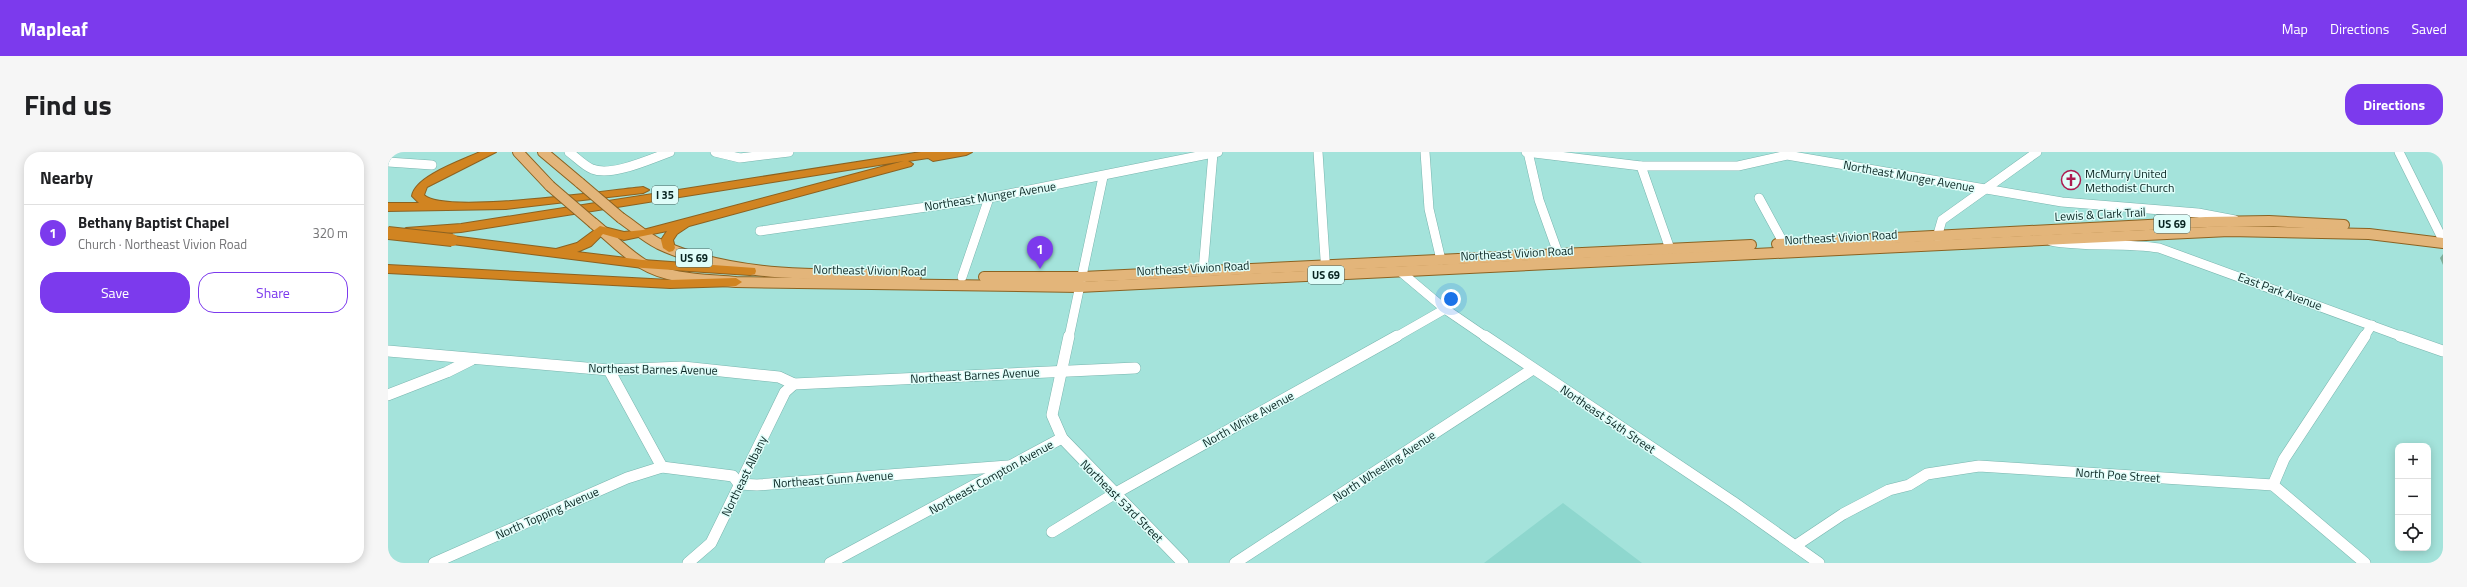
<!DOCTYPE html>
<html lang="en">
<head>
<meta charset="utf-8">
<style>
  :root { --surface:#fff; --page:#f6f6f6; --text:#202124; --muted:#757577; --line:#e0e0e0; --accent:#7c3aed }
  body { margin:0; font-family:"Titillium Web",sans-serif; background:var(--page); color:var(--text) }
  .controls { position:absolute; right:12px; bottom:12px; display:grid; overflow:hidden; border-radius:8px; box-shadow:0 2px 10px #0003 }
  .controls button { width:36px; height:36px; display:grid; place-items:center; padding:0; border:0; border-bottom:1px solid var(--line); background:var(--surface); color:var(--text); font:20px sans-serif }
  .you { position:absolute; left:1063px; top:147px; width:14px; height:14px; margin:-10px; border:3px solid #fff; border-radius:50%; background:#1a73e8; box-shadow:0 0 0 6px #1a73e833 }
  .badge { display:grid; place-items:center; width:26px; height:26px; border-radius:50%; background:var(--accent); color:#fff; font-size:13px; font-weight:700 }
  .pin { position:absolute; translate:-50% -33px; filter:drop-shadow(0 1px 2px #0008) }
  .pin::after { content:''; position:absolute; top:21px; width:14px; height:12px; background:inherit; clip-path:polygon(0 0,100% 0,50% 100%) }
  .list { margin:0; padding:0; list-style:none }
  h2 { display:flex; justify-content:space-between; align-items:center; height:52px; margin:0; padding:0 16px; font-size:17px }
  h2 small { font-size:13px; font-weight:400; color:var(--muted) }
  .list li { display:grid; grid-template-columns:26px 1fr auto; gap:12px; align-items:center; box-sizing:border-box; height:56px; padding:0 16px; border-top:1px solid var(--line) }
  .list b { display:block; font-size:15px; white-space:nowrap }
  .list p { margin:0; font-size:13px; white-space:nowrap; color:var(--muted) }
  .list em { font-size:13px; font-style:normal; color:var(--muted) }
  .actions { display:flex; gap:8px; padding:12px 16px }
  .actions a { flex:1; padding:9px 0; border:1px solid var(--accent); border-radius:16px; text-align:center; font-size:14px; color:var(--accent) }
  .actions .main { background:var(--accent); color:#fff }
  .icon { flex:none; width:22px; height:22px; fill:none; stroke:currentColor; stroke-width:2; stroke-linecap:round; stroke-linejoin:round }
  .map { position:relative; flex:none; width:2055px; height:411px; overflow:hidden; border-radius:16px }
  header { display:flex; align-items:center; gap:24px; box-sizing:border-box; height:56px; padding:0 20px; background:var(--accent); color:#fff }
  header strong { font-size:19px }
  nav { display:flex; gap:22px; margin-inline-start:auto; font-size:14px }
  .intro { display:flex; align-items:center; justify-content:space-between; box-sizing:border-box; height:96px; padding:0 24px }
  h1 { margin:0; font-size:28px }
  .button { padding:10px 18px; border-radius:16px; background:var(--accent); color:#fff; font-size:14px; font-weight:700 }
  main { display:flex; gap:24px; padding:0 24px }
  aside { flex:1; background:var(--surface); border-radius:16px; box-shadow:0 2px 10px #0003 }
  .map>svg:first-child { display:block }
  .built { fill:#8ed7ce }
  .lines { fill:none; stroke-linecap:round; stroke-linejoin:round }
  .minor-far1-casing { stroke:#78b5ae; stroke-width:10 }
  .minor-casing { stroke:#78b5ae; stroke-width:12 }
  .major-casing { stroke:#8b6221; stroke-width:12 }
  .highway-casing { stroke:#8b6221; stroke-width:2 }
  .minor-far1 { stroke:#fff; stroke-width:9 }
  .minor { stroke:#fff; stroke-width:11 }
  .major { stroke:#e3b57a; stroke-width:10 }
  .highway { fill:#d18421; fill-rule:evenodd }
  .major-bridge-casing { stroke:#8b6221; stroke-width:12; stroke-linecap:butt }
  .highway-bridge-casing { stroke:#8b6221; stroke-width:14; stroke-linecap:butt }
  .major-bridge { stroke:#e3b57a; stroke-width:10 }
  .highway-bridge { stroke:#d18421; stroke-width:12 }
  .wall { fill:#7dab97 }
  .labels { text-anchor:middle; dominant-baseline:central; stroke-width:3; stroke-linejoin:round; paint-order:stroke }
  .shield { fill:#dffdf9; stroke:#496562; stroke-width:1 }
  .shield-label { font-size:11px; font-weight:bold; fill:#092421 }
  .poi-label { font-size:12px; fill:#092421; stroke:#dffdf9; text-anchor:start }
  .street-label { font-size:12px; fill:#092421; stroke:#dffdf9 }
</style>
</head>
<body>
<header>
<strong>Mapleaf</strong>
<nav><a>Map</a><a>Directions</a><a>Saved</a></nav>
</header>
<div class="intro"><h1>Find us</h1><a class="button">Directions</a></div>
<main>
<aside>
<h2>Nearby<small></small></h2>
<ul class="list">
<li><span class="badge">1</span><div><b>Bethany Baptist Chapel</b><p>Church · Northeast Vivion Road</p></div><em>320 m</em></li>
</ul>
<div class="actions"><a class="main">Save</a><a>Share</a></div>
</aside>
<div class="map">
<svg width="2055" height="411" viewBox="0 0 2055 411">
  <rect width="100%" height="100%" fill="#a4e3db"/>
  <path class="built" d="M1175,351L1254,411H1096Z"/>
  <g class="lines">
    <defs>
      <g id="minor-far1">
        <path d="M181,0C188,5 195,13 204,17C224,25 262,7 282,0"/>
        <path d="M327,0L352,6L401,0"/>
        <path d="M930,0L938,122"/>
        <path d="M1037,0L1041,57L1053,108"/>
        <path d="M1138,0L1253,14H1350L1399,3L1674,50L1810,61L1847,68"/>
        <path d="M1140,0L1151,48L1170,101"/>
        <path d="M2011,0L2055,88"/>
        <path d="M0,10L44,13"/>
        <path d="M1253,14L1282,97"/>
        <path d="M1371,46L1396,92"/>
        <path d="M372,79L601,46L830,0"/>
        <path d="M1663,89C1699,96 1735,90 1771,96L2015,185"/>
        <path d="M1552,91L1550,82L1554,68L1649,0"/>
        <path d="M815,119L825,1"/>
        <path d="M1013,120L1057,157L1098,185"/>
        <path d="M574,125L601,46"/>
        <path d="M681,185L715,25"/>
        <path d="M1008,185L1057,157"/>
        <path d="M1976,185L1984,173"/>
      </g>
      <g id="minor">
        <path d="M681,184L664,263L674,286L795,411"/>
        <path d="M1097,184L1345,350L1431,411"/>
        <path d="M2012,184L2055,199"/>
        <path d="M0,199L221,218L295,215L391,225L406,232L747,216"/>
        <path d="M221,218L274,315"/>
        <path d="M0,243L59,220L83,208"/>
        <path d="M1885,333L1896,307L1977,184"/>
        <path d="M1885,333L1977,411"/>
        <path d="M664,380L726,342L1009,184"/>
        <path d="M1407,394L1455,362L1501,338L1521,333L1539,322L1591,314L1885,333"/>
        <path d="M46,411L239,326L274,315L345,324L351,332L369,333L620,314"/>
        <path d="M300,411L323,391L397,240L406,232"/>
        <path d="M442,411L674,286"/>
        <path d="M847,411L1145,217"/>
      </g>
      <g id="major">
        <path d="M130,0L162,34"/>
        <path d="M155,0L192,31"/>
        <path d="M233,66C245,74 257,85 271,92C350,129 443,121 528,124"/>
        <path d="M205,71C221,84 237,101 255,112C281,128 319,127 348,130L691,135L1841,79L1981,82L2055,91"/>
        <path d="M1389,92L1818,70L1881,69L1956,73"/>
        <path d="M596,125H694L1363,93"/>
      </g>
      <g id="highway">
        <path d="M92,0H108L39,35L36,43C56,63 221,38 255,35L261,38L255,41L118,57L0,59V51H31L24,44C27,24 75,8 92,0Z"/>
        <path d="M533,0H584L578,3L545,9L540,6L520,9L525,12L523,14L301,74L289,82L285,88L287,96L285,99L281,100L275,96L273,88L279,79L236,88L215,82L203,94L189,100L255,108L367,116L368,119L367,122L362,123L255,116L64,92L58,88L64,84L168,97L189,91L212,74L236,80L255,78L516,9L73,80L18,84L12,80L18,76L73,72Z"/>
        <path d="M0,113L282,128L348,126L354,130L348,134L282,136L0,121Z"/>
      </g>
    </defs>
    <use href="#minor-far1" class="minor-far1-casing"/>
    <use href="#minor" class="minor-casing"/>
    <use href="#major" class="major-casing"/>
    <use href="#highway" class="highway-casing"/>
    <use href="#minor-far1" class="minor-far1"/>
    <use href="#minor" class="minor"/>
    <use href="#major" class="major"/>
    <use href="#highway" class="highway"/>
    <defs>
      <g id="major-bridge">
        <path d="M192,31L233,66"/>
        <path d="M162,34L205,71"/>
      </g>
      <path id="highway-bridge" d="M0,81L64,88"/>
    </defs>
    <use href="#major-bridge" class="major-bridge-casing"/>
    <use href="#highway-bridge" class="highway-bridge-casing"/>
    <use href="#major-bridge" class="major-bridge"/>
    <use href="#highway-bridge" class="highway-bridge"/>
  </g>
  <path class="wall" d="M2055,102V113L2052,106Z"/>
  <defs>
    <symbol id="church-ring" viewBox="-11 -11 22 22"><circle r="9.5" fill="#dffdf9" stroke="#ad1b50" stroke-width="1.5"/><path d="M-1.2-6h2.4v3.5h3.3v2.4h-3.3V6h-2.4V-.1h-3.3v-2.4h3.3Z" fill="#ad1b50"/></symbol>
  </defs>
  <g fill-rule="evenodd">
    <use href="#church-ring" x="1672" y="17" width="22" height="22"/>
  </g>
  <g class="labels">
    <g class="shield">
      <rect x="264" y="34" width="26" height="18" rx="3"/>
      <rect x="1766" y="63" width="36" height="18" rx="3"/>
      <rect x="288" y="97" width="36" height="18" rx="3"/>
      <rect x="920" y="114" width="36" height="18" rx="3"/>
    </g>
    <g class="shield-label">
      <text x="277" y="43">I 35</text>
      <text x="1784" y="72">US 69</text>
      <text x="306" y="106">US 69</text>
      <text x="938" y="123">US 69</text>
    </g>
    <g class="poi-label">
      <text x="1697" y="21">McMurry United<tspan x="1697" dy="14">Methodist Church</tspan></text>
    </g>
    <g class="street-label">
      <text transform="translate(1521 24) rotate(10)">Northeast Munger Avenue</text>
      <text transform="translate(602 44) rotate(-9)">Northeast Munger Avenue</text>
      <text transform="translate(1712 62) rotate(-3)">Lewis &amp; Clark Trail</text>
      <text transform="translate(1453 85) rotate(-3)">Northeast Vivion Road</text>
      <text transform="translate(1129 101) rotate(-3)">Northeast Vivion Road</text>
      <text transform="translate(805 116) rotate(-3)">Northeast Vivion Road</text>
      <text transform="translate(482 118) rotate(1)">Northeast Vivion Road</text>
      <text transform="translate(1892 139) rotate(20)">East Park Avenue</text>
      <text transform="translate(265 217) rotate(1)">Northeast Barnes Avenue</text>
      <text transform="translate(587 223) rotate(-3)">Northeast Barnes Avenue</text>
      <text transform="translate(860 267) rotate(-29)">North White Avenue</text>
      <text transform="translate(1220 267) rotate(34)">Northeast 54th Street</text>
      <text transform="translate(996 314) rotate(-33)">North Wheeling Avenue</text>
      <text transform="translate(1730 323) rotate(4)">North Poe Street</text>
      <text transform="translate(356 324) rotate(-64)">Northeast Albany</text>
      <text transform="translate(603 325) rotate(-29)">Northeast Compton Avenue</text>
      <text transform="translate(445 327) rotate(-4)">Northeast Gunn Avenue</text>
      <text transform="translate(734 349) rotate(45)">Northeast 53rd Street</text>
      <text transform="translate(159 361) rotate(-24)">North Topping Avenue</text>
    </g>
  </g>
</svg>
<div class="controls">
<button>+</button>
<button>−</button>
<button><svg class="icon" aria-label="locate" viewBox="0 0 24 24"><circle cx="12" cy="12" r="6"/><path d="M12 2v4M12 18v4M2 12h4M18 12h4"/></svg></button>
</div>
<div class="you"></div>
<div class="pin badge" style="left:652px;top:117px">1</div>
</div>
</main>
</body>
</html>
